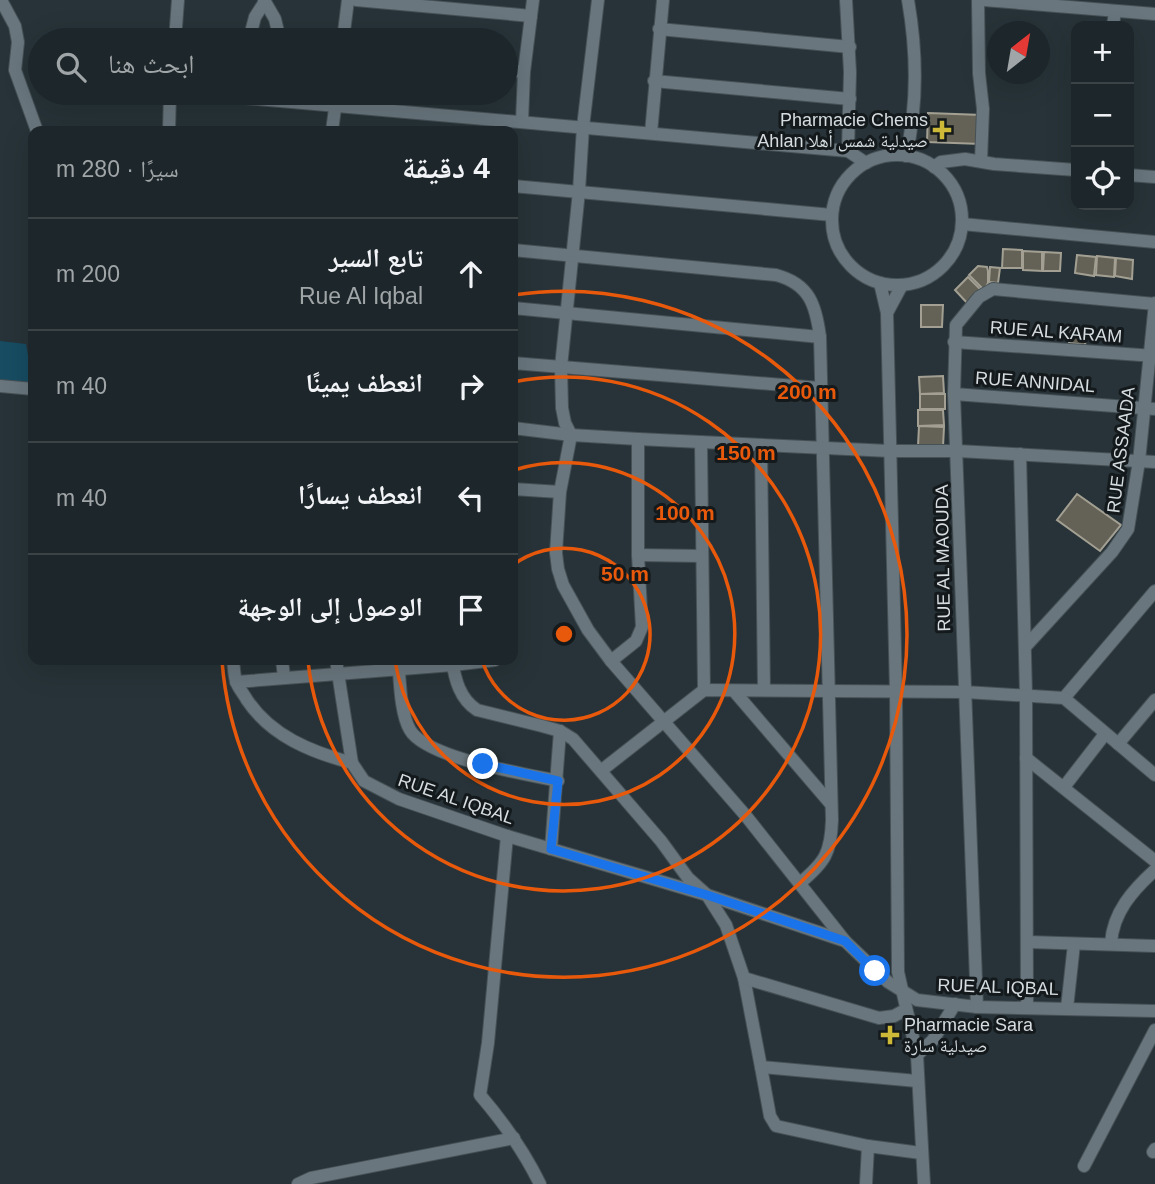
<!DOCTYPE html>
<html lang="ar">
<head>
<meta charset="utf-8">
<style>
  :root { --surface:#1d262a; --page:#252e32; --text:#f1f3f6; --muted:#a0a5a8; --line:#3b4347 }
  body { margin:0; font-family:Arial,"Noto Naskh Arabic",sans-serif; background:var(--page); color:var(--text); direction:rtl }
  .controls { position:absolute; right:21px; top:21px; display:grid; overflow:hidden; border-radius:14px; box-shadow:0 7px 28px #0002 }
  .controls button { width:63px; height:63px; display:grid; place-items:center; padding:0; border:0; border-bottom:2px solid var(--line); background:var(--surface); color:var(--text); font:35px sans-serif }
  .compass { position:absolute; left:987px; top:21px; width:63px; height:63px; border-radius:50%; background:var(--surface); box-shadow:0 7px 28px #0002; rotate:31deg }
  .stop { position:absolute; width:21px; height:21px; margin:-16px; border:5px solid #1a73e8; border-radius:50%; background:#fff }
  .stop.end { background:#1a73e8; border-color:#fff; box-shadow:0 2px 7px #0008 }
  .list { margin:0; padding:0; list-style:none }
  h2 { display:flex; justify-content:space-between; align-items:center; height:91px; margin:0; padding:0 28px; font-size:30px }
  h2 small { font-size:23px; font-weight:400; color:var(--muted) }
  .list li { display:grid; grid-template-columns:46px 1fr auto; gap:21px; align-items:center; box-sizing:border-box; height:112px; padding:0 28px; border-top:2px solid var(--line) }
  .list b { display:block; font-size:26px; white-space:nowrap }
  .list p { margin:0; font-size:23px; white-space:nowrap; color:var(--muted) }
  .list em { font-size:23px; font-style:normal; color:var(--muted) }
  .icon { flex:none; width:38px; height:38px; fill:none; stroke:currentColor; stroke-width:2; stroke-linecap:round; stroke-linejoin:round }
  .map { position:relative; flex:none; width:1155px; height:1184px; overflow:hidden; direction:ltr }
  .search { position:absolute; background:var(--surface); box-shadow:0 7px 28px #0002; left:28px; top:28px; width:490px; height:77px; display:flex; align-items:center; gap:18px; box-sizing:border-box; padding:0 24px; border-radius:38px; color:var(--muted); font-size:26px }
  .panel { position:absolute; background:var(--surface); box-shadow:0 7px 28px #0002; left:28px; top:126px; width:490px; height:539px; border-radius:14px; direction:rtl }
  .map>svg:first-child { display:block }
  .green { fill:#174c62 }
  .building { fill:#646256; stroke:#a3a093; stroke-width:2 }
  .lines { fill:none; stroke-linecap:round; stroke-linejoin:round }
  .minor-casing { stroke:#465156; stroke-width:14 }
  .minor { stroke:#69767d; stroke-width:12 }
  .route { stroke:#1a73e8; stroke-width:9 }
  .ring { fill:none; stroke:#e8590c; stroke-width:3.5 }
  .poi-dot { fill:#ceb838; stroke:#14191c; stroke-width:2.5 }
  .labels { text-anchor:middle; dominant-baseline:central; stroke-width:6; stroke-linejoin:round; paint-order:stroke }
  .poi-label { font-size:18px; fill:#d5dde0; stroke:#14191c; text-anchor:end }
  .street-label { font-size:18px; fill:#d5dde0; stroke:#14191c }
  .centre { fill:#e8590c; stroke:#14191c; stroke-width:3.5 }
  .ring-label { font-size:21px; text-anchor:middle; font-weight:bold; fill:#e8590c; stroke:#14191c; stroke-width:6; stroke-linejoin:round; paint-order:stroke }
</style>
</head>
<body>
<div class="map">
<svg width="1155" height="1184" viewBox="0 0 1155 1184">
  <rect width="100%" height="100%" fill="#273338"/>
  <path class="green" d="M0,341L26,344L33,384L0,383Z"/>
  <g class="building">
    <path d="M928,113L982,115L981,144L927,142Z"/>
    <path d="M1003,249L1022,250V268H1002Z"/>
    <path d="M1023,251L1042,252V271L1023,270Z"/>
    <path d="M1044,252L1061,253L1060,271H1043Z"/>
    <path d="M1077,255L1096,257L1094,276L1075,273Z"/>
    <path d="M1097,256L1115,258L1114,277L1096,275Z"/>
    <path d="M1116,258L1133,260L1132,279L1115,276Z"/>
    <path d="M978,266L987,267L988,271V283L984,290L969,275Z"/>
    <path d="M990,267L1000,268L998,283L989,282Z"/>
    <path d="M968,277L983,292L969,305L955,290Z"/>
    <path d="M921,305H943L942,327H921Z"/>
    <path d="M1071,330L1087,332L1085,345L1069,343Z"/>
    <path d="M943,376L944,393L920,394L919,377Z"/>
    <rect x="920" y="394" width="25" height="15"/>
    <path d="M918,410H943L944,425L918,426Z"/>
    <path d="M919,426L944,427L943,447L918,446Z"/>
    <path d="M1077,494L1121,525L1100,551L1057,520Z"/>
  </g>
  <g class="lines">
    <defs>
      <g id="minor">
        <path d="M1,0L15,26L18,42L15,70L37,131"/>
        <path d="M264,0L275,19L280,40"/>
        <path d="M356,0L531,16"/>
        <path d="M598,0L583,127L579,191L561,367L562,408L565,423L571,435L560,492L556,553L558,569L563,585L588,630L611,661L746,816L845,941"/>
        <path d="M846,0L850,72L848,151"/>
        <path d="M978,0L979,73L983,109L981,161"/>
        <path d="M984,0L1155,14"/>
        <path d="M1113,26L1115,11"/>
        <path d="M659,29L850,47"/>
        <path d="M175,40L178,0"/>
        <path d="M249,40L255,17L264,3"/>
        <path d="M343,40L348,0"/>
        <path d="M506,70L524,72"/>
        <path d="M654,81L850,99"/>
        <path d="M189,93L848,151L866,163"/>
        <path d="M522,121L524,72L533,0"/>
        <path d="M169,131L170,93"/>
        <path d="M332,131L337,93"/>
        <path d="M651,133L663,0"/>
        <circle cx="897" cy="220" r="65"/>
        <path d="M906,156C918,104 917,52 908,0"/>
        <path d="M934,167L941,162L965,159L994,164L1076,170"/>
        <path d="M1129,175L1155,177"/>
        <path d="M513,186L832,215"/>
        <path d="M962,224L1155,242"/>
        <path d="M513,250L776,275C810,284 816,306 820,337L832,820C831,853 825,862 800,883"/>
        <path d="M880,283L887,313L896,692L898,972L917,1055L924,1184"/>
        <path d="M513,308L820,337"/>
        <path d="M887,313L902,285"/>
        <path d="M954,342L1155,356"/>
        <path d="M513,363L820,388"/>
        <path d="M0,386L33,389"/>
        <path d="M954,394L1155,409"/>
        <path d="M513,428L571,435L638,439L890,451H958L1155,462"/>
        <path d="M701,442L704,690"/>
        <path d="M761,445L764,690"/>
        <path d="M1020,454L1026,695L1027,1008"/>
        <path d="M513,489L560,492"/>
        <path d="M638,555L702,556"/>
        <path d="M1025,647L1112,552L1128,529L1139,461L1155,303"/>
        <path d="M233,660C234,667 234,675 236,681C238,688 244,694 247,700C271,736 311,752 352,763"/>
        <path d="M282,660L284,677"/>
        <path d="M336,660L352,763L364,781L399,799L507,836L707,895L845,941L888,982L917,1000L977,1007L1155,1011"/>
        <path d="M398,660C400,679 400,713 410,730C426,758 525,774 558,781"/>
        <path d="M452,660C455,680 460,699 477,710L542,726L560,731L573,739L661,841L688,878L707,895L726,925L744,978L761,1067L917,1081"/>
        <path d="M611,661L636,641L642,627L638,555V439"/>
        <path d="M236,682L453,665L495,660"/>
        <path d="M734,691L830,803"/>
        <path d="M1064,698L1155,591"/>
        <path d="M1118,744L1155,700"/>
        <path d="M1026,758L1155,861"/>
        <path d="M602,770L704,690L965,692L1064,698L1155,775"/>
        <path d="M1064,787L1105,734"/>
        <path d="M507,836L488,1043L480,1095C504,1123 524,1151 540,1184"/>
        <path d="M551,849L560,731"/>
        <path d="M1028,942L1155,946"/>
        <path d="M1111,943C1113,912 1133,890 1155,870"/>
        <path d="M744,978L879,1018L894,1016L905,1010"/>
        <path d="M977,1007L954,394L956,325L979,297L993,289L1155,304"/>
        <path d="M1067,1008L1074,944"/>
        <path d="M917,1055L933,1040L955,1004"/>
        <path d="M761,1067L770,1116L776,1126L868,1146"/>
        <path d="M1153,1152L1155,1149"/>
        <path d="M1084,1166L1155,1030"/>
        <path d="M298,1184L311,1178L514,1138"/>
        <path d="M866,1184L868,1146L921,1153"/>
      </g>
    </defs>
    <use href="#minor" class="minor-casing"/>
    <use href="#minor" class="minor"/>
  </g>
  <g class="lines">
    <path class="route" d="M483,764L558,781L551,849L707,895L845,941L875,971"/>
  </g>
  <g class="ring">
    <path d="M513 565A86 86 0 1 1 482 660"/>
    <path d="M514 470A171 171 0 1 1 395 661"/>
    <path d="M513 382A257 257 0 1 1 308 661"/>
    <path d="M513 295A343 343 0 1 1 222 661"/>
  </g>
  <g class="poi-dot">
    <path d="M938.5 119.5h7v7h7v7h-7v7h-7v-7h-7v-7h7z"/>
    <path d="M886.5 1024.5h7v7h7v7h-7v7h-7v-7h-7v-7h7z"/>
  </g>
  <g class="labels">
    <g class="poi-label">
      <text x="928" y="120">Pharmacie Chems<tspan x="928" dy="21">Ahlan صيدلية شمس أهلا</tspan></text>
      <text x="904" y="1025" text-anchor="start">Pharmacie Sara<tspan x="904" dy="21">صيدلية سارة</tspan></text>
    </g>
    <g class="street-label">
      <text transform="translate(1056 332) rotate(4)">RUE AL KARAM</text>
      <text transform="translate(1035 382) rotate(4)">RUE ANNIDAL</text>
      <text transform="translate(1121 450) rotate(-83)">RUE ASSAADA</text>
      <text transform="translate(943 558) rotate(-91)">RUE AL MAOUDA</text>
      <text transform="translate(456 799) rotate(19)">RUE AL IQBAL</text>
      <text transform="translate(998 987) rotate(2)">RUE AL IQBAL</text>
    </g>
  </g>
  <circle cx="564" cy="634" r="10" class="centre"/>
  <g class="ring-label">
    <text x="807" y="399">200 m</text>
    <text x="746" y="460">150 m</text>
    <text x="685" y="520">100 m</text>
    <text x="625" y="581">50 m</text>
  </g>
</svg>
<div class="controls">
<button>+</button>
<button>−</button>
<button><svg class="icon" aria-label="locate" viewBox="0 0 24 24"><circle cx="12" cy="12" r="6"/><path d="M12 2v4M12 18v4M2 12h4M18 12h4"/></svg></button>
</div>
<svg class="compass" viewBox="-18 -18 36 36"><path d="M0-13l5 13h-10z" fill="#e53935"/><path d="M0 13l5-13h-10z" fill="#a0a5a8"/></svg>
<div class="stop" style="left:875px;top:971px"></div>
<div class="stop end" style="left:483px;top:764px"></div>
<div class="search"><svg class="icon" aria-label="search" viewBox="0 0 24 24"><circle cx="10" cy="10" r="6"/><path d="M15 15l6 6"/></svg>ابحث هنا</div>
<section class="panel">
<h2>4 دقيقة<small>سيرًا · 280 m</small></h2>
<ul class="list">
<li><svg class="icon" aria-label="ahead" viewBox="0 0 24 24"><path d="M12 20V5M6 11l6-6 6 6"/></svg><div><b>تابع السير</b><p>Rue Al Iqbal</p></div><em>200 m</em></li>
<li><svg class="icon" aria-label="right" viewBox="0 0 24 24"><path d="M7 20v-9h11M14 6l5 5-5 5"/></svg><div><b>انعطف يمينًا</b></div><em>40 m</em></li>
<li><svg class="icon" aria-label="left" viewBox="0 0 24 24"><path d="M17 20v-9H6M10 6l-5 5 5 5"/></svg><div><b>انعطف يسارًا</b></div><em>40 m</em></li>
<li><svg class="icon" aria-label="arrive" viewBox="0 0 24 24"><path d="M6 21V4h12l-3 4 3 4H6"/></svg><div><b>الوصول إلى الوجهة</b></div></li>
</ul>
</section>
</div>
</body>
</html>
